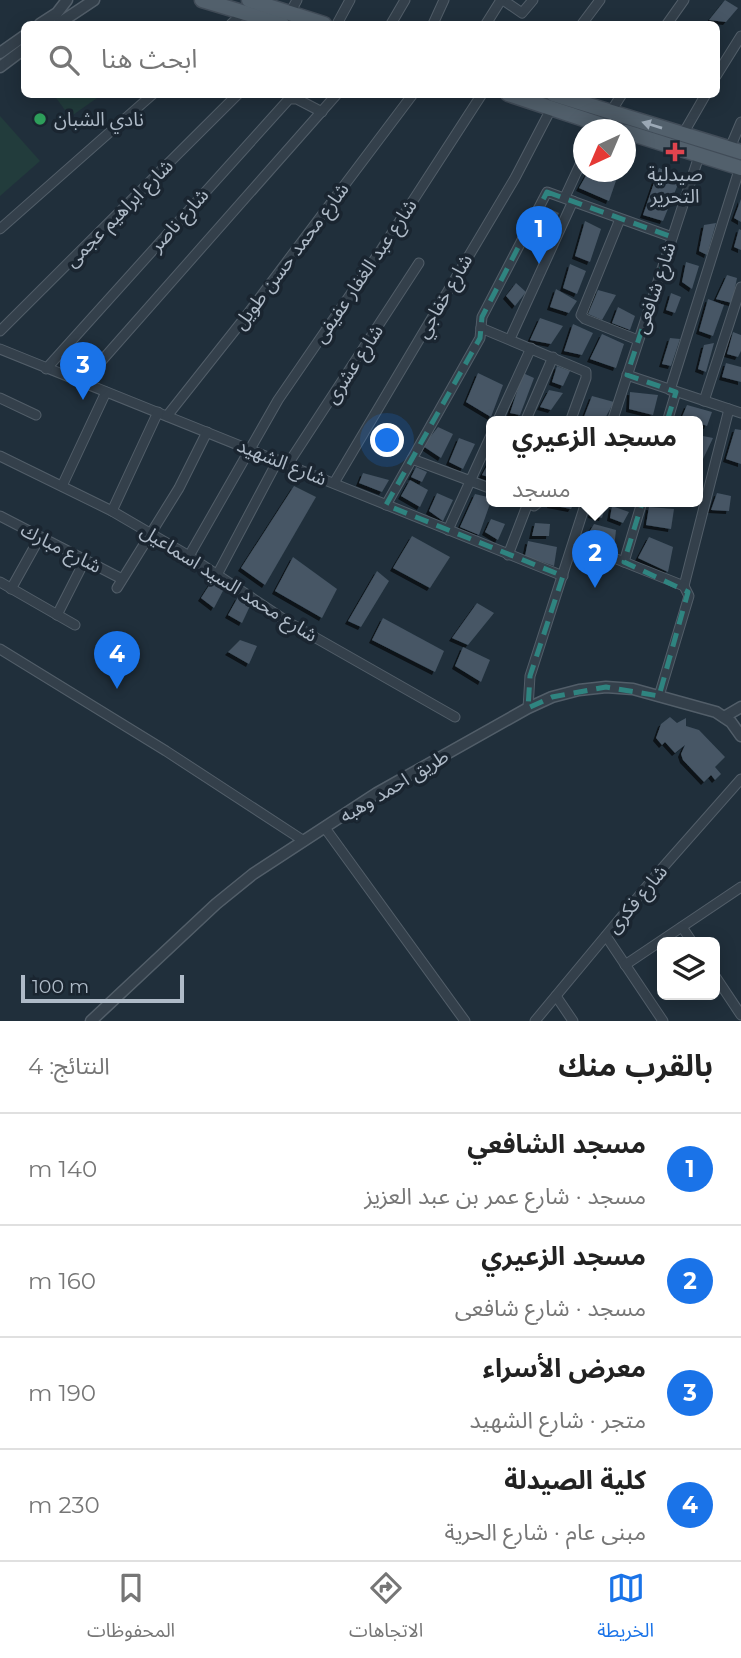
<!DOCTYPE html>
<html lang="ar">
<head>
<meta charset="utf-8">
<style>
  :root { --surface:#fff; --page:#f2f2f2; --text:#222; --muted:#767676; --line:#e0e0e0; --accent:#1a73e8 }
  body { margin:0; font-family:Montserrat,"Noto Sans Arabic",sans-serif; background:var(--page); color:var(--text); direction:rtl }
  .controls { position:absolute; right:21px; bottom:21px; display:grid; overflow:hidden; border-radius:10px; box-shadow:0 4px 18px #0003 }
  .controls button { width:63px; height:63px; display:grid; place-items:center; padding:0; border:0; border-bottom:2px solid var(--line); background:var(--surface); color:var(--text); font:35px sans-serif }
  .compass { position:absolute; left:573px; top:119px; width:63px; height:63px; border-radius:50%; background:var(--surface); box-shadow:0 4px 18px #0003; rotate:224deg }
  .scale { position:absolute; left:21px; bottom:18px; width:163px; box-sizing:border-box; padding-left:7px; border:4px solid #afbbc8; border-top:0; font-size:19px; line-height:24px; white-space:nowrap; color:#afbbc8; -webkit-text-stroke:5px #1a2530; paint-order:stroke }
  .you { position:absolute; left:388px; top:441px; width:24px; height:24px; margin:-18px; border:5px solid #fff; border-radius:50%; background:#1a73e8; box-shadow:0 0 0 10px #1a73e833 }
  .badge { display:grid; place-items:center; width:46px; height:46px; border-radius:50%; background:var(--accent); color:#fff; font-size:23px; font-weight:700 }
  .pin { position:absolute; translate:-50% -58px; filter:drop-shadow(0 2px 4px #0008) }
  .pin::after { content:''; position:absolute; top:37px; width:24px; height:21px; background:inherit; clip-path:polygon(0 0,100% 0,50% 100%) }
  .popup { position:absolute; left:486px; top:416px; width:217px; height:91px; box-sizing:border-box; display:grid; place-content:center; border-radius:10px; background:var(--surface); filter:drop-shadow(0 2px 5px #0005); font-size:23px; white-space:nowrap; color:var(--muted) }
  .popup b { font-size:26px; color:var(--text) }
  .popup::after { content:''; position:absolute; left:50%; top:100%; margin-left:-14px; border:14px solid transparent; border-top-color:var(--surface) }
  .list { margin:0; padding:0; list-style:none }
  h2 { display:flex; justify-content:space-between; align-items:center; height:91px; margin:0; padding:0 28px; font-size:30px }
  h2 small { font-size:23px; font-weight:400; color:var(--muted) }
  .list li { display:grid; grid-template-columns:46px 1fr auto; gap:21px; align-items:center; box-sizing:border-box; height:112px; padding:0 28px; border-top:2px solid var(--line) }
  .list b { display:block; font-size:26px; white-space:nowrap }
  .list p { margin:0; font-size:23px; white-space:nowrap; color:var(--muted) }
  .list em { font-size:23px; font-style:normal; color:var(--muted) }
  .icon { flex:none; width:38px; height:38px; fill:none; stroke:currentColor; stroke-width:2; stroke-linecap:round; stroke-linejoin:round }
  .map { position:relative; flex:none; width:741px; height:1021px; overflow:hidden; direction:ltr }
  .search { position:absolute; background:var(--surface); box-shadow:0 4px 18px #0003; left:21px; right:21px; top:21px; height:77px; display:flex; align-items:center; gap:18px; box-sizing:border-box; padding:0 24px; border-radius:10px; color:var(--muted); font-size:26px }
  .sheet { height:539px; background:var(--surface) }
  nav { display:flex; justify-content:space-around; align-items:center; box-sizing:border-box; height:98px; border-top:2px solid var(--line); background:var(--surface); font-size:19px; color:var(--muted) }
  nav a { display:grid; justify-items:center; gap:4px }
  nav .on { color:var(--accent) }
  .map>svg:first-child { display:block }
  .green { fill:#223c3c }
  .building { fill:#465665; filter:url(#shadow) }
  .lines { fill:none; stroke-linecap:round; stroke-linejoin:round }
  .minor-casing { stroke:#525e69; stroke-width:11 }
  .tertiary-casing { stroke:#525e69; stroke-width:13 }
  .primary-casing { stroke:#414c58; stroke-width:17 }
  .minor { stroke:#34404b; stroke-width:9 }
  .tertiary { stroke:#34404b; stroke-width:10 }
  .primary { stroke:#52606c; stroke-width:14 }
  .oneway { fill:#9ca9b6 }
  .marked { fill:none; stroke:#2f8480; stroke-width:5; stroke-dasharray:14 9; stroke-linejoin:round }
  .leisure-dot { fill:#2e9e5b; stroke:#1a2530; stroke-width:2.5 }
  .health-dot { fill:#e0444e; stroke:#1a2530; stroke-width:2.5 }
  .labels { text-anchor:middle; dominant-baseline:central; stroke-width:7; stroke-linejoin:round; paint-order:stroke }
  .poi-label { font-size:19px; fill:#afbbc8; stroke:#1a2530; text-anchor:start }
  .street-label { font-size:19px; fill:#afbbc8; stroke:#1a2530 }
</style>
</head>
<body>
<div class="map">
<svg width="741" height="1021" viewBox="0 0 741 1021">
  <defs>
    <filter id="shadow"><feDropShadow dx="-3" dy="3" stdDeviation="0" flood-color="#0009"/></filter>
  </defs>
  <rect width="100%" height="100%" fill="#202f3b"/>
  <g class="green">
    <path d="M54,95H94L97,98L70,117Z"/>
    <path d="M0,116L40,161L0,196Z"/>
  </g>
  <g class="building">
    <path d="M725,0L738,8L726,22L709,20Z"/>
    <path d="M659,168L681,177L663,221L643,215Z"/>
    <path d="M588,172H619L609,201L579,188Z"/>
    <path d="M741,199V222L734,218Z"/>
    <path d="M550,209L559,213L552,229L540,223Z"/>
    <path d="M585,221L601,229L590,262L575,256Z"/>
    <path d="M716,223L707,255L699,251L704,225Z"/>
    <path d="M739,229L741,230V250L734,247Z"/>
    <path d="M686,262L699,266L692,289L682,282Z"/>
    <path d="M570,264L586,271L577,294L563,288Z"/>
    <path d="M727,275L737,278L732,303L716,299Z"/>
    <path d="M516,283L526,292L515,306L506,296Z"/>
    <path d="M556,289L577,301L569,313L550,307Z"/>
    <path d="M598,290L616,295L602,320L588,314Z"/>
    <path d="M671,293L681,297L675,313L666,310Z"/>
    <path d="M708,299L724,305L713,336L699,331Z"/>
    <path d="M618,307L635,316L630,330L612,323Z"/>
    <path d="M540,318L563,326L551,344L530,340Z"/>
    <path d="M573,324L593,333L582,355L564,351Z"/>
    <path d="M733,332L741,335V351L738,357L727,354Z"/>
    <path d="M602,334L624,344L616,368L590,359Z"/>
    <path d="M670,338L680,339L671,366L662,364Z"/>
    <path d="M714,343L706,372L698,369L704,345Z"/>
    <path d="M726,363L741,367V382L722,377Z"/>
    <path d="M557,366L570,371L563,386L552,382Z"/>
    <path d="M478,373L503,385L491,417L466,402Z"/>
    <path d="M523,373L534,378L520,415L510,413Z"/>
    <path d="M549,390L563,393L551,410L540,407Z"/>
    <path d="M630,392L658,395L653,415L629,409Z"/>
    <path d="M592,396L614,402L603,422H582Z"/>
    <path d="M687,405L712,412L707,426L682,417Z"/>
    <path d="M438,427L453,434L441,458L423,446Z"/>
    <path d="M735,429L741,430V464L726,459Z"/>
    <path d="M698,435L713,438L703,459L698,457Z"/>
    <path d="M459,438L475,444L463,469L449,462Z"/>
    <path d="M489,462L492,463V478L482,475Z"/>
    <path d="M416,467L427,472L422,482L411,477Z"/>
    <path d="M363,473L389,480L382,492L359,483Z"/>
    <path d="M410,480L428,490L420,507L401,496Z"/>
    <path d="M294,486L316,497L265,585L241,568Z"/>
    <path d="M437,493L453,500L443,521L429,511Z"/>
    <path d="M717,493L731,496L729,511L711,510Z"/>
    <path d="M475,494L492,498L479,535L460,527Z"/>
    <path d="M551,502H575L571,509L550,505Z"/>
    <path d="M594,502L606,504L602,518L591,515Z"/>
    <path d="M612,506L629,512L623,523L610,518Z"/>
    <path d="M649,507L674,509L671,529L646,525Z"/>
    <path d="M491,519L505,524L498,540L485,532Z"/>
    <path d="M535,523L550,524L549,536H532Z"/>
    <path d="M594,524L616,530L614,548L586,538Z"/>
    <path d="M412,536L450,557L430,588L393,568Z"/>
    <path d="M649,537L673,547L668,572L638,558Z"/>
    <path d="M528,541L557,547L554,566L525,556Z"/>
    <path d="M293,557L337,589L322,618L275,591Z"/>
    <path d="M377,571L389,581L361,627L348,621Z"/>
    <path d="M212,581L225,587L214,608L201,598Z"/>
    <path d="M238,597L250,606L242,623L228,615Z"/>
    <path d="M477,603L494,613L468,645L452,638Z"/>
    <path d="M383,618L444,651L435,672L372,640Z"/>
    <path d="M240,640L257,646L249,664L228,652Z"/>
    <path d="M463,647L490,660L481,682L455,666Z"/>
    <path d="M670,717L677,723L686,718V726L699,730L725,757L715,767L721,774L715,780L711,775L704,782L683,760L681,754L685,745L675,753L665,742L662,745L656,738L661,724Z"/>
  </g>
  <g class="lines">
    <defs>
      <g id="minor">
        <path d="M503,0L522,13L533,0"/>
        <path d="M290,13L297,0"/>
        <path d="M231,24L243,13"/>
        <path d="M337,24L350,0"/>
        <path d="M391,24L405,0"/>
        <path d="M433,24L444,0"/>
        <path d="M486,24L501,0"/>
        <path d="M582,24L600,0"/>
        <path d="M667,24L684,0"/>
        <path d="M716,76L741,36"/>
        <path d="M610,113L622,94"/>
        <path d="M683,134L706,94"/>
        <path d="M730,148L741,122"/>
        <path d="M565,197L584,156"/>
        <path d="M620,219L581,315L585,319L638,340"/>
        <path d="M0,229L153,94"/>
        <path d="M481,328L586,372V378L570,422"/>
        <path d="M0,331L238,94"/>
        <path d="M510,339L573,201"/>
        <path d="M0,349L563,576"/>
        <path d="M46,369L289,99H297L322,112"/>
        <path d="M627,375L741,413"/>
        <path d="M82,383L337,94"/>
        <path d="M670,390L740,167"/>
        <path d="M0,398L36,415"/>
        <path d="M704,401L741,287"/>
        <path d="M167,416L243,320L413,94"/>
        <path d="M497,422L531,348"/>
        <path d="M525,422L553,357"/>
        <path d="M612,422L699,156"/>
        <path d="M667,422L676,392"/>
        <path d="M0,456L112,511L189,556L288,622L455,717"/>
        <path d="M412,459L492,489"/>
        <path d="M288,464L419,263"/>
        <path d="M334,483L515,178L551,109"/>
        <path d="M62,486L106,392"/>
        <path d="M525,502L534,506L539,502"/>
        <path d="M386,505L480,338L482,317L547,192L672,237"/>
        <path d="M112,511L158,412"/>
        <path d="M0,516L122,579"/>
        <path d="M448,530L492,433"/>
        <path d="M574,542L684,586L729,409"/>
        <path d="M508,555L528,503"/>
        <path d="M189,556L278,400L381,250L482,94"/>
        <path d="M624,562L642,502"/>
        <path d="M217,575L278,460"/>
        <path d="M0,582L75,625"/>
        <path d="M117,588L179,488L207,432"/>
        <path d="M11,589L40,537"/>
        <path d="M57,615L85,560"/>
        <path d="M0,649L166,751L304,841"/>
        <path d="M659,696L689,596L684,586"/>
        <path d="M528,708L530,676L586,502"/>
        <path d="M325,828L465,1021"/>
        <path d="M682,927L692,942"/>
        <path d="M606,936L663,1021"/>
        <path d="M625,965L741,887"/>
        <path d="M715,976L741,1015"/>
        <path d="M556,996L573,1021"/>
        <path d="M535,1021L658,873L741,779"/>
      </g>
      <g id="tertiary">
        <path d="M40,24L57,13L67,0"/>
        <path d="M58,24L94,0"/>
        <path d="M0,53L24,36"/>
        <path d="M0,67L24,49"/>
        <path d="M724,717L741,707"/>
        <path d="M91,1021L216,904L253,874L377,793L528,708L552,697L579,690L606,687L633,689L716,712L731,722L741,736"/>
      </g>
      <g id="primary">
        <path d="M202,0L282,24"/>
        <path d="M249,0L324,24"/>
        <path d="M508,94L617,130"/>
        <path d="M553,94L741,152"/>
        <path d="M626,132L741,168"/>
      </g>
    </defs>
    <use href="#minor" class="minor-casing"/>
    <use href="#tertiary" class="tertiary-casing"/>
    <use href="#primary" class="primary-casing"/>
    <use href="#minor" class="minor"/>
    <use href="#tertiary" class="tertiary"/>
    <use href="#primary" class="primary"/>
  </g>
  <defs><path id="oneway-solid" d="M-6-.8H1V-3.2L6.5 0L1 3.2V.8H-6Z" transform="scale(1.75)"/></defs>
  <use class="oneway" href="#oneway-solid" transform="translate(652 125) rotate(-163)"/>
  <path class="marked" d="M547,192L672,237L627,375L676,392L624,562L688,592L659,696L606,687L552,697L528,708L530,676L563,576L386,505L480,338L482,317Z"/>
  <circle class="leisure-dot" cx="40" cy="119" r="7"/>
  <path class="health-dot" d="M671.5 141.5h7v7h7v7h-7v7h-7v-7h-7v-7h7z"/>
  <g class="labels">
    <g class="poi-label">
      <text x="54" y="119">نادي الشبان</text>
      <text x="675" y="174" text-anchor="middle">صيدلية<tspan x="675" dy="22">التحرير</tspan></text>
    </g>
    <g class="street-label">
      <text transform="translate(119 213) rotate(-45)">شارع ابراهيم عجمى</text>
      <text transform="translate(179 220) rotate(-48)">شارع ناصر</text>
      <text transform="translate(291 256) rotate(-53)">شارع محمد حسن طويل</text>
      <text transform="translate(365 271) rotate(-56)">شارع عبد الغفار عفيفى</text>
      <text transform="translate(655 288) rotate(-72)">شارع شافعى</text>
      <text transform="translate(444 296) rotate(-60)">شارع خفاجي</text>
      <text transform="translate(354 364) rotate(-57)">شارع عشرى</text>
      <text transform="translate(282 462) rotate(22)">شارع الشهيد</text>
      <text transform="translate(61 548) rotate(27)">شارع مبارك</text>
      <text transform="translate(229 583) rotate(32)">شارع محمد السيد اسماعيل</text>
      <text transform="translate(394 786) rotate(-31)">طريق احمد وهبه</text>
      <text transform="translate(637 899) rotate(-50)">شارع فكرى</text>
    </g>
  </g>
</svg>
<div class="controls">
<button><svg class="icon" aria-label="layers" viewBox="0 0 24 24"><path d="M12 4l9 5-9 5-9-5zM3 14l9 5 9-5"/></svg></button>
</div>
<svg class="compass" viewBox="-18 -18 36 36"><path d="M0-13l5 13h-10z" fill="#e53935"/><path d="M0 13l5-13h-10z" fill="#767676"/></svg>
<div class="scale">100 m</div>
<div class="you"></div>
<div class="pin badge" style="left:539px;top:264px">1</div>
<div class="pin badge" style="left:595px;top:588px">2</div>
<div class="popup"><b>مسجد الزعيري</b>مسجد</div>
<div class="pin badge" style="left:83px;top:400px">3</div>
<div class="pin badge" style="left:117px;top:689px">4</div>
<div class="search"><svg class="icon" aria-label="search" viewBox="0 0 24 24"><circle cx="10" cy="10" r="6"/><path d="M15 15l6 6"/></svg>ابحث هنا</div>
</div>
<section class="sheet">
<h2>بالقرب منك<small>النتائج: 4</small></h2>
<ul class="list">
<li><span class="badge">1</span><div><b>مسجد الشافعي</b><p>مسجد · شارع عمر بن عبد العزيز</p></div><em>140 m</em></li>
<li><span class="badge">2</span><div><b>مسجد الزعيري</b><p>مسجد · شارع شافعى</p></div><em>160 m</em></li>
<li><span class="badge">3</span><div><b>معرض الأسراء</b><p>متجر · شارع الشهيد</p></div><em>190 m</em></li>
<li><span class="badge">4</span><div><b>كلية الصيدلة</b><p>مبنى عام · شارع الحرية</p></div><em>230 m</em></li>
</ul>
</section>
<nav>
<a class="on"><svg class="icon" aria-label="map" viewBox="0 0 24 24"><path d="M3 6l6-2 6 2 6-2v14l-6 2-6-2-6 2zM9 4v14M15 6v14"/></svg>الخريطة</a>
<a><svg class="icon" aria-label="directions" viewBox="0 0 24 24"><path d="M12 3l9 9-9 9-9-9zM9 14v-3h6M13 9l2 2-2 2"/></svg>الاتجاهات</a>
<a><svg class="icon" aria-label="saved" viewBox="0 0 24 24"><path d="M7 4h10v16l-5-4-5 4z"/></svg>المحفوظات</a>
</nav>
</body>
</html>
